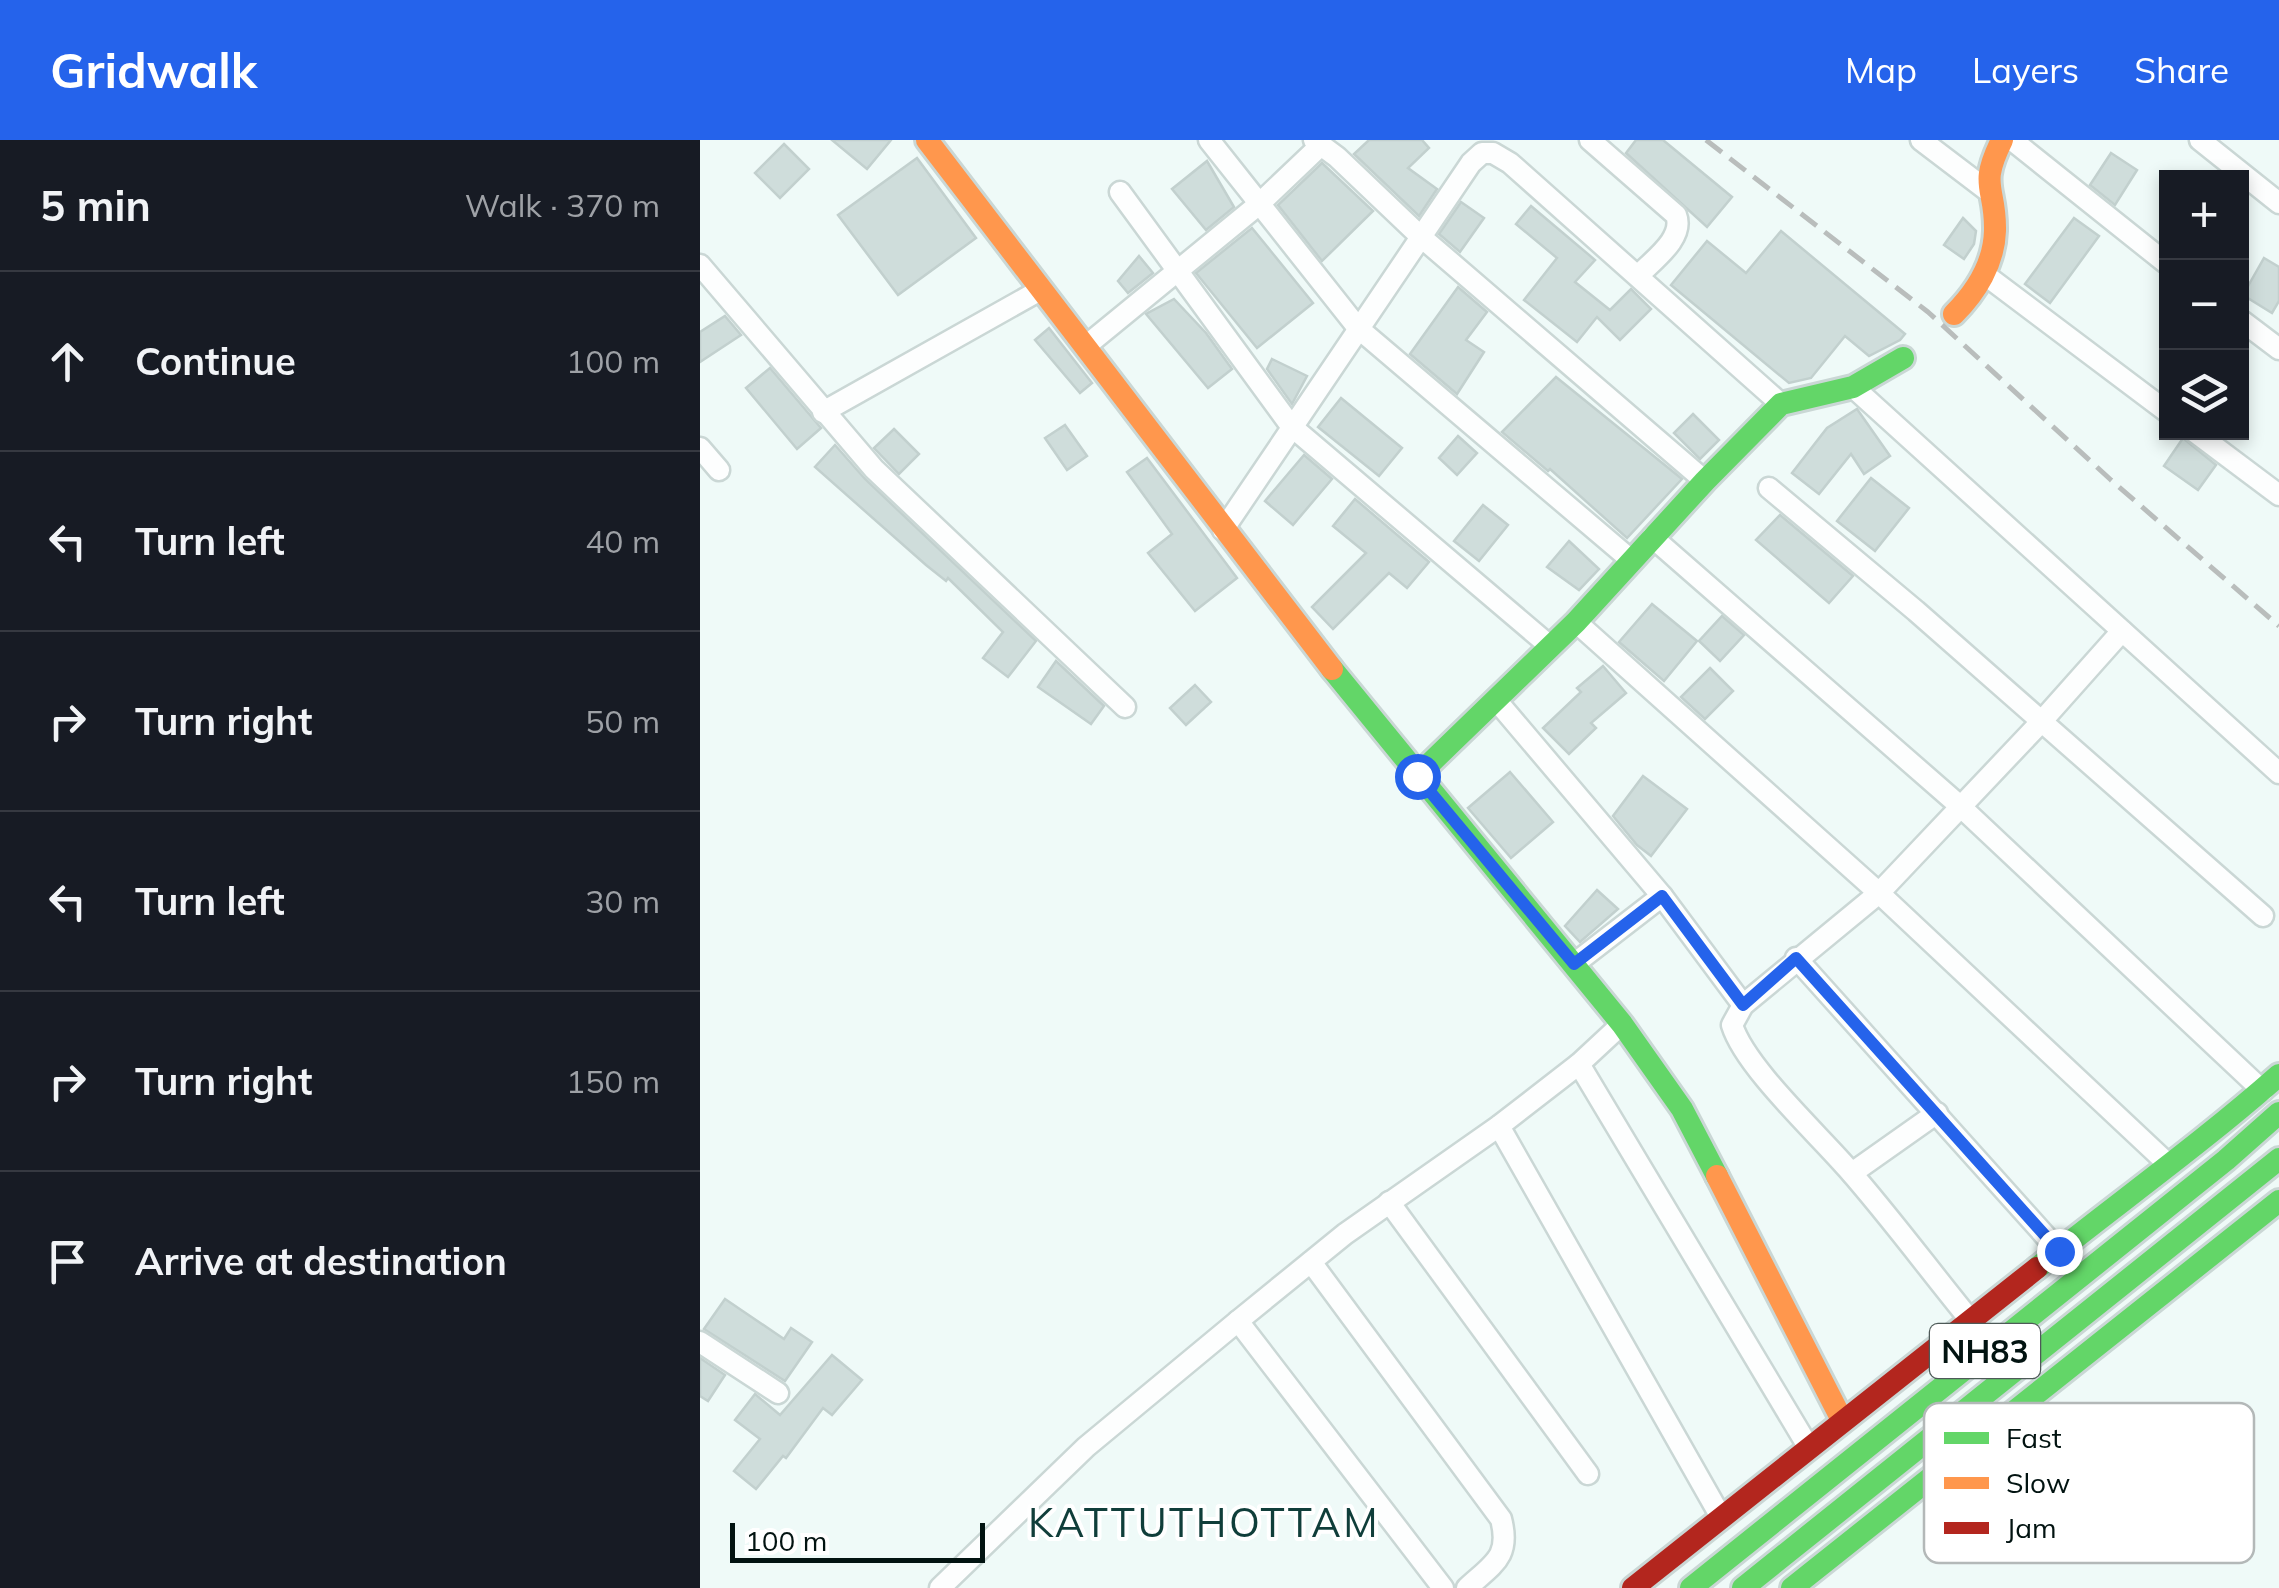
<!DOCTYPE html>
<html lang="en">
<head>
<meta charset="utf-8">
<style>
  :root { --surface:#171b24; --page:#242831; --text:#f1f3f6; --muted:#9ea1a6; --line:#363941; --accent:#2563eb }
  body { margin:0; font-family:Mulish,sans-serif; background:var(--page); color:var(--text) }
  .controls { position:absolute; right:30px; top:30px; display:grid; overflow:hidden; border-radius:0px; box-shadow:0 5px 15px #0003 }
  .controls button { width:90px; height:90px; display:grid; place-items:center; padding:0; border:0; border-bottom:2px solid var(--line); background:var(--surface); color:var(--text); font:50px sans-serif }
  .scale { position:absolute; left:30px; bottom:25px; width:255px; box-sizing:border-box; padding-left:10px; border:5px solid #021311; border-top:0; font-size:28px; line-height:35px; white-space:nowrap; color:#021311; -webkit-text-stroke:8px #fff; paint-order:stroke }
  .stop { position:absolute; width:30px; height:30px; margin:-22px; border:8px solid #2563eb; border-radius:50%; background:#fff }
  .stop.end { background:#2563eb; border-color:#fff; box-shadow:0 2px 10px #0008 }
  .list { margin:0; padding:0; list-style:none }
  h2 { display:flex; justify-content:space-between; align-items:center; height:130px; margin:0; padding:0 40px; font-size:42px }
  h2 small { font-size:32px; font-weight:400; color:var(--muted) }
  .list li { display:grid; grid-template-columns:65px 1fr auto; gap:30px; align-items:center; box-sizing:border-box; height:180px; padding:0 40px; border-top:2px solid var(--line) }
  .list b { display:block; font-size:38px; white-space:nowrap }
  .list em { font-size:32px; font-style:normal; color:var(--muted) }
  .icon { flex:none; width:55px; height:55px; fill:none; stroke:currentColor; stroke-width:2; stroke-linecap:round; stroke-linejoin:round }
  .map { position:relative; flex:none; width:1579px; height:1448px; overflow:hidden }
  header { display:flex; align-items:center; gap:60px; box-sizing:border-box; height:140px; padding:0 50px; background:var(--accent); color:#fff }
  header strong { font-size:48px }
  nav { display:flex; gap:55px; margin-inline-start:auto; font-size:35px }
  main { display:flex }
  aside { flex:1; background:var(--surface) }
  .map>svg:first-child { display:block }
  .building { fill:#cfdddb; stroke:#c2d0ce; stroke-width:2.5 }
  .lines { fill:none; stroke-linecap:round; stroke-linejoin:round }
  .street-casing { stroke:#cad7d5; stroke-width:25 }
  .fast-casing { stroke:#cad7d5; stroke-width:28 }
  .slow-casing { stroke:#cad7d5; stroke-width:28 }
  .jam-casing { stroke:#cad7d5; stroke-width:28 }
  .street { stroke:#fdfefe; stroke-width:20 }
  .fast { stroke:#63d668; stroke-width:22 }
  .slow { stroke:#ff974d; stroke-width:22 }
  .jam { stroke:#b3261e; stroke-width:22 }
  .rail { stroke:#b9bdbc; stroke-width:5; stroke-dasharray:20 10; stroke-linecap:butt }
  .route { stroke:#2563eb; stroke-width:12 }
  .labels { text-anchor:middle; dominant-baseline:central; stroke-width:8; stroke-linejoin:round; paint-order:stroke }
  .shield { fill:#fff; stroke:#4e5a58; stroke-width:2.5 }
  .shield-label { font-size:32px; font-weight:bold; fill:#021311 }
  .quarter-label { font-size:40px; letter-spacing:2.5px; fill:#103e3a; stroke:#fff }
  .key { fill:#fff; stroke:#b3b8b8; stroke-width:2.5 }
  .key-label { font-size:28px; fill:#021311 }
</style>
</head>
<body>
<header>
<strong>Gridwalk</strong>
<nav><a>Map</a><a>Layers</a><a>Share</a></nav>
</header>
<main>
<aside>
<h2>5 min<small>Walk · 370 m</small></h2>
<ul class="list">
<li><svg class="icon" aria-label="ahead" viewBox="0 0 24 24"><path d="M12 20V5M6 11l6-6 6 6"/></svg><div><b>Continue</b></div><em>100 m</em></li>
<li><svg class="icon" aria-label="left" viewBox="0 0 24 24"><path d="M17 20v-9H6M10 6l-5 5 5 5"/></svg><div><b>Turn left</b></div><em>40 m</em></li>
<li><svg class="icon" aria-label="right" viewBox="0 0 24 24"><path d="M7 20v-9h11M14 6l5 5-5 5"/></svg><div><b>Turn right</b></div><em>50 m</em></li>
<li><svg class="icon" aria-label="left" viewBox="0 0 24 24"><path d="M17 20v-9H6M10 6l-5 5 5 5"/></svg><div><b>Turn left</b></div><em>30 m</em></li>
<li><svg class="icon" aria-label="right" viewBox="0 0 24 24"><path d="M7 20v-9h11M14 6l5 5-5 5"/></svg><div><b>Turn right</b></div><em>150 m</em></li>
<li><svg class="icon" aria-label="arrive" viewBox="0 0 24 24"><path d="M6 21V4h12l-3 4 3 4H6"/></svg><div><b>Arrive at destination</b></div></li>
</ul>
</aside>
<div class="map">
<svg width="1579" height="1448" viewBox="0 0 1579 1448">
  <rect width="100%" height="100%" fill="#effaf8"/>
  <g class="building">
    <path d="M132,0H191L167,29Z"/>
    <path d="M669,0H722L729,8L708,28L737,49L719,76L654,14Z"/>
    <path d="M936,0H963L1032,57L1007,87L926,13Z"/>
    <path d="M84,4L109,29L80,58L55,33Z"/>
    <path d="M1411,13L1437,30L1415,65L1390,45Z"/>
    <path d="M217,18L276,98L198,155L138,75Z"/>
    <path d="M507,21L534,67L506,90L472,49Z"/>
    <path d="M622,23L673,71L622,121L578,65Z"/>
    <path d="M761,62L784,78L760,112L739,94Z"/>
    <path d="M831,66L895,120L875,142L910,170L931,149L951,169L920,200L897,177L877,202L824,160L857,118L816,84Z"/>
    <path d="M1263,78L1276,91L1274,104L1264,119L1244,105Z"/>
    <path d="M1374,78L1399,96L1350,163L1325,144Z"/>
    <path d="M552,88L613,163L557,208L496,133Z"/>
    <path d="M1081,91L1205,194L1200,200L1169,216L1145,196L1111,238L1089,243L971,145L1007,101L1046,133Z"/>
    <path d="M439,116L453,133L428,153L418,141Z"/>
    <path d="M1564,118L1579,127V161L1572,173L1543,155Z"/>
    <path d="M758,147L787,172L766,200L784,212L757,254L710,214Z"/>
    <path d="M474,159L506,193L532,229L508,248L446,174Z"/>
    <path d="M25,176L41,195L0,222V192Z"/>
    <path d="M349,188L392,243L380,253L335,200Z"/>
    <path d="M572,219L607,236L592,264L567,229Z"/>
    <path d="M70,228L121,288L97,309L46,248Z"/>
    <path d="M856,237L982,339L927,398L850,329L848,331L802,292Z"/>
    <path d="M641,258L702,308L679,336L618,287Z"/>
    <path d="M1157,269L1190,316L1164,334L1151,314L1119,354L1092,333L1127,288Z"/>
    <path d="M993,274L1019,300L1000,319L974,293Z"/>
    <path d="M365,285L387,316L367,330L345,298Z"/>
    <path d="M194,289L219,314L199,334L174,308Z"/>
    <path d="M758,296L777,313L757,335L739,318Z"/>
    <path d="M1483,298L1516,325L1498,350L1464,326Z"/>
    <path d="M135,305L165,339L336,501L308,537L283,518L303,492L248,438L246,441L226,425L115,327Z"/>
    <path d="M604,315L632,339L593,385L565,361Z"/>
    <path d="M447,318L537,438L495,471L448,413L472,394L427,332Z"/>
    <path d="M1171,338L1209,368L1175,411L1137,381Z"/>
    <path d="M655,359L729,422L707,448L689,433L633,489L612,467L666,413L633,386Z"/>
    <path d="M783,365L808,385L779,421L754,401Z"/>
    <path d="M1080,375L1153,436L1129,463L1056,400Z"/>
    <path d="M869,401L899,429L879,450L847,427Z"/>
    <path d="M952,464L997,501L964,541L919,502Z"/>
    <path d="M1022,476L1044,495L1020,521L999,501Z"/>
    <path d="M356,521L404,566L391,584L338,547Z"/>
    <path d="M903,526L926,553L891,583L896,588L869,614L843,588L881,552L877,548Z"/>
    <path d="M1010,528L1033,551L1005,579L981,557Z"/>
    <path d="M495,545L511,562L486,585L470,568Z"/>
    <path d="M810,632L853,682L811,718L768,668Z"/>
    <path d="M943,636L987,669L951,716L937,705L913,676Z"/>
    <path d="M897,750L918,769L880,802L865,786Z"/>
    <path d="M25,1159L84,1199L91,1188L112,1202L85,1241L4,1189Z"/>
    <path d="M132,1215L162,1240L132,1275L123,1268L86,1318L83,1316L56,1349L34,1331L60,1299L35,1280L55,1254L80,1275Z"/>
    <path d="M0,1218L25,1235L8,1261L0,1256Z"/>
  </g>
  <g class="lines">
    <defs>
      <g id="street">
        <path d="M509,0L658,188L931,420"/>
        <path d="M614,0L637,17L720,96L1005,341"/>
        <path d="M890,0L976,75C985,98 953,120 938,136"/>
        <path d="M1221,0L1288,51"/>
        <path d="M1312,0L1466,123"/>
        <path d="M1500,0L1579,63"/>
        <path d="M420,52L591,286L851,507"/>
        <path d="M0,125L174,329L425,567"/>
        <path d="M1284,134L1466,271"/>
        <path d="M1542,181L1579,209"/>
        <path d="M387,205L558,65L620,6"/>
        <path d="M1153,247L1579,633"/>
        <path d="M123,272L342,149"/>
        <path d="M1495,292L1579,355"/>
        <path d="M0,308L19,330"/>
        <path d="M1069,348L1216,471L1563,776"/>
        <path d="M523,390L771,23L782,13H793L810,23L1081,264"/>
        <path d="M952,397L1260,666L1563,951"/>
        <path d="M876,482L1179,753L1468,1024"/>
        <path d="M796,560L962,756L1043,865"/>
        <path d="M1096,818L1359,1111"/>
        <path d="M874,824L962,756"/>
        <path d="M879,924L1109,1308"/>
        <path d="M799,986L1021,1377"/>
        <path d="M1152,1033L1237,973"/>
        <path d="M689,1062L888,1334"/>
        <path d="M611,1122L801,1379C811,1417 793,1424 767,1448"/>
        <path d="M538,1181L743,1448"/>
        <path d="M1271,1181C1230,1131 1191,1078 1148,1029C1117,993 1045,927 1032,885L1043,865L1179,753L1341,582L1422,491"/>
        <path d="M0,1202L78,1253"/>
        <path d="M240,1448L386,1307L538,1181L645,1094L799,986L879,924L922,884"/>
      </g>
      <g id="fast">
        <path d="M632,529L922,884L982,969L1017,1036"/>
        <path d="M717,636L876,482L1005,341L1081,264L1153,247L1203,218"/>
        <path d="M1337,1128C1418,1063 1502,1003 1579,935"/>
        <path d="M991,1448L1526,1020L1579,973"/>
        <path d="M1043,1448L1579,1019"/>
        <path d="M1092,1448L1579,1061"/>
      </g>
      <g id="slow">
        <path d="M227,0L632,529"/>
        <path d="M1254,174C1276,152 1294,123 1295,91C1296,46 1278,48 1302,0"/>
        <path d="M1017,1036L1142,1280"/>
      </g>
      <path id="jam" d="M933,1448L1337,1128"/>
    </defs>
    <use href="#street" class="street-casing"/>
    <use href="#fast" class="fast-casing"/>
    <use href="#slow" class="slow-casing"/>
    <use href="#jam" class="jam-casing"/>
    <use href="#street" class="street"/>
    <use href="#fast" class="fast"/>
    <use href="#slow" class="slow"/>
    <use href="#jam" class="jam"/>
    <path class="rail" d="M1006,0L1228,172L1411,340L1579,486"/>
  </g>
  <g class="lines">
    <path class="route" d="M717,636L874,824L962,756L1043,865L1096,818L1359,1111"/>
  </g>
  <g class="labels">
    <rect class="shield" x="1230" y="1184" width="110" height="54" rx="8"/>
    <g class="shield-label">
      <text x="1285" y="1211">NH83</text>
    </g>
    <g class="quarter-label">
      <text x="504" y="1382">KATTUTHOTTAM</text>
    </g>
  </g>
  <rect x="1224" y="1263" width="330" height="160" rx="15" class="key"/>
  <rect x="1244" y="1292" width="45" height="12" fill="#63d668"/>
  <rect x="1244" y="1337" width="45" height="12" fill="#ff974d"/>
  <rect x="1244" y="1382" width="45" height="12" fill="#b3261e"/>
  <g class="key-label">
    <text x="1306" y="1308">Fast</text>
    <text x="1306" y="1353">Slow</text>
    <text x="1306" y="1398">Jam</text>
  </g>
</svg>
<div class="controls">
<button>+</button>
<button>−</button>
<button><svg class="icon" aria-label="layers" viewBox="0 0 24 24"><path d="M12 4l9 5-9 5-9-5zM3 14l9 5 9-5"/></svg></button>
</div>
<div class="scale">100 m</div>
<div class="stop" style="left:717px;top:636px"></div>
<div class="stop end" style="left:1359px;top:1111px"></div>
</div>
</main>
</body>
</html>
